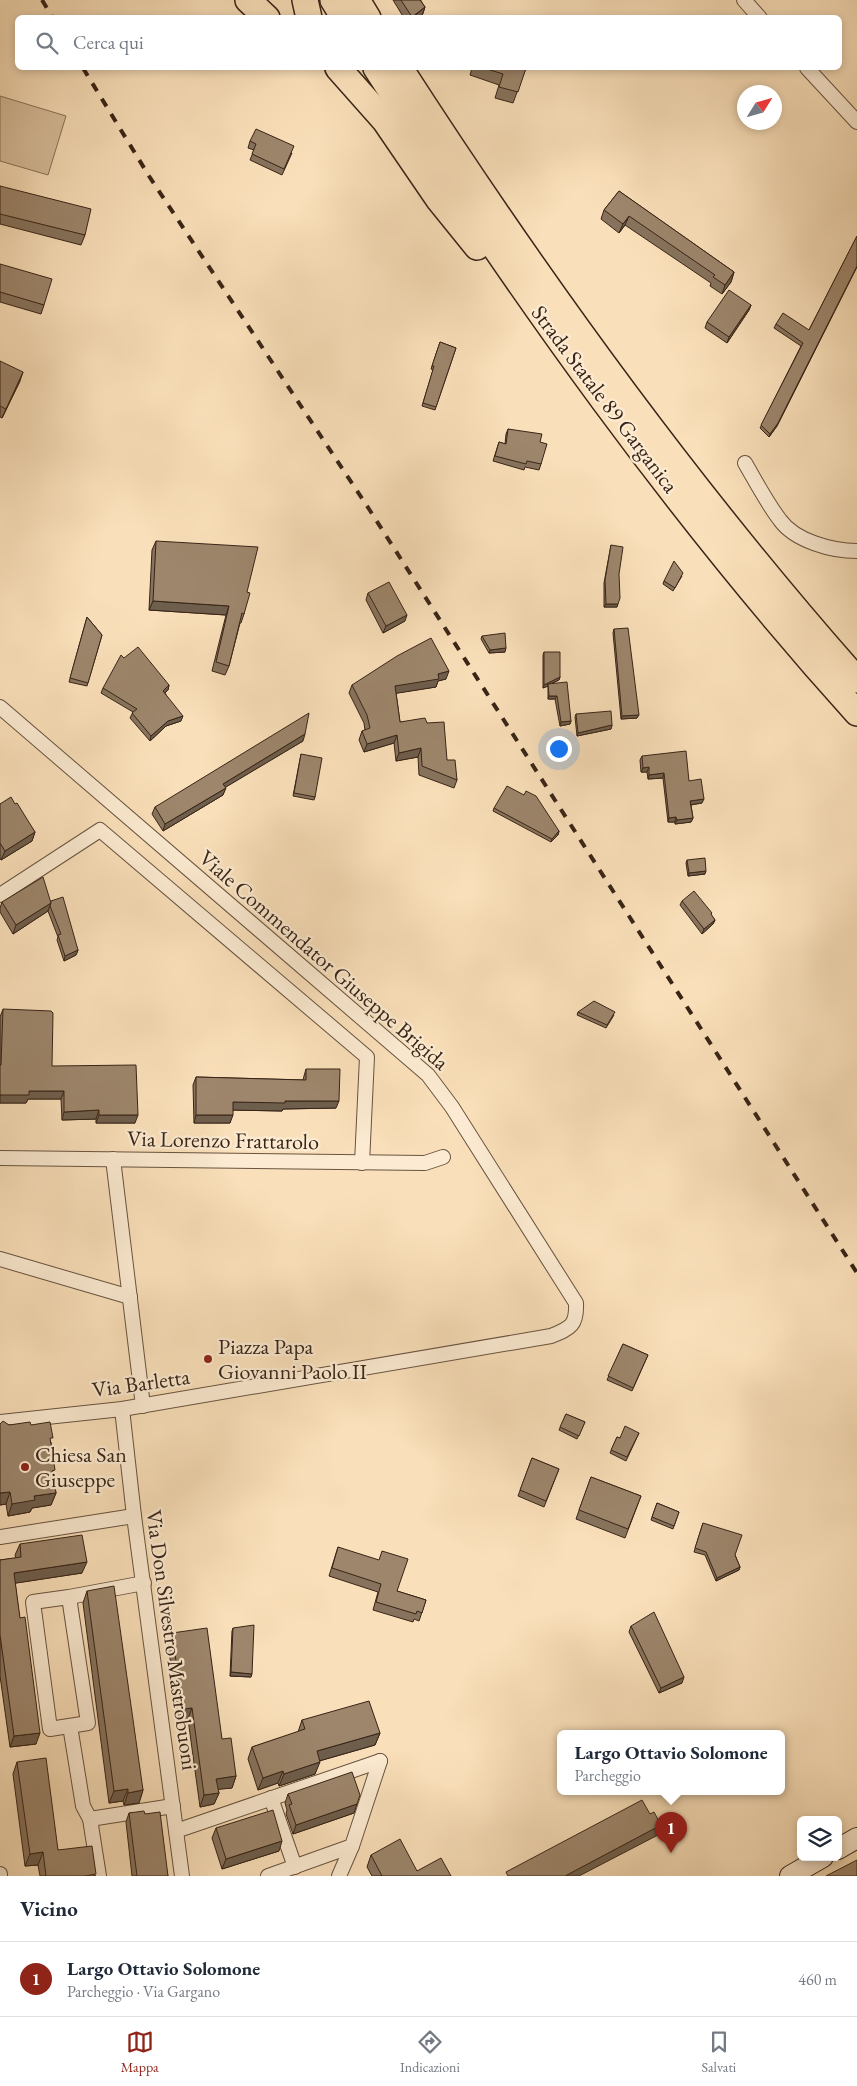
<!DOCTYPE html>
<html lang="it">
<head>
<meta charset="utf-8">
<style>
  :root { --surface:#fff; --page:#f6f6f7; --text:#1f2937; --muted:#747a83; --line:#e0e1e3; --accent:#8f2418 }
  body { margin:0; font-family:"EB Garamond",serif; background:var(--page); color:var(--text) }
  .controls { position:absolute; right:15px; bottom:15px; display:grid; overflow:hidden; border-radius:8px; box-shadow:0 2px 8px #0003 }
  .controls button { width:45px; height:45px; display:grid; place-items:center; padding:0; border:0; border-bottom:1px solid var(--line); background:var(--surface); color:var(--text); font:25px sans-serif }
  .compass { position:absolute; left:737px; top:85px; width:45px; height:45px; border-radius:50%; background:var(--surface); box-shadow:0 2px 8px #0003; rotate:53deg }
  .you { position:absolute; left:558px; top:748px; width:18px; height:18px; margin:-12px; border:4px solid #fff; border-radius:50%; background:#1a73e8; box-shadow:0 0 0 8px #1a73e833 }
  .badge { display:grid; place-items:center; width:32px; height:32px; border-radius:50%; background:var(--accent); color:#fff; font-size:16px; font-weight:700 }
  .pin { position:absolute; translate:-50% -41px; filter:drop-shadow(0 1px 2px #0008) }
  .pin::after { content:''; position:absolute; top:26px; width:18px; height:15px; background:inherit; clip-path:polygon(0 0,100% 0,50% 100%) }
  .popup { position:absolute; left:557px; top:1730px; width:228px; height:65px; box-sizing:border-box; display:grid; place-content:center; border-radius:8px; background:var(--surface); filter:drop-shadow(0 1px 4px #0005); font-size:16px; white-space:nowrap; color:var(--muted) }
  .popup b { font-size:19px; color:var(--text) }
  .popup::after { content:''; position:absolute; left:50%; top:100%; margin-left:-10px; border:10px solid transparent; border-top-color:var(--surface) }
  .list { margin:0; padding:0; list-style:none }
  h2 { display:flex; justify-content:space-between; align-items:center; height:65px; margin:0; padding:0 20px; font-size:21px }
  h2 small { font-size:16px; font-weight:400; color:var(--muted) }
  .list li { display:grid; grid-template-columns:32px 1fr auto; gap:15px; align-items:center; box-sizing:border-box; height:75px; padding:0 20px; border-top:1px solid var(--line) }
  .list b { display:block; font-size:19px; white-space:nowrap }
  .list p { margin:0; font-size:16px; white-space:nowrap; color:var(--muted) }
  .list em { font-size:16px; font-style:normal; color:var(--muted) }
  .icon { flex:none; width:28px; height:28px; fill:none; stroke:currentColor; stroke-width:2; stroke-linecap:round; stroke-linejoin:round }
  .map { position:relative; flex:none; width:857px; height:1876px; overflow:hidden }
  .search { position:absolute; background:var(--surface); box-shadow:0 2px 8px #0003; left:15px; right:15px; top:15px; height:55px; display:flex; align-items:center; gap:12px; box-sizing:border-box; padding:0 18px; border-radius:8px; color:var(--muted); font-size:19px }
  .sheet { height:140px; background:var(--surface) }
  nav { display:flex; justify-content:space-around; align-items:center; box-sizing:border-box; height:70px; border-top:1px solid var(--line); background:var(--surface); font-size:14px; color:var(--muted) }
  nav a { display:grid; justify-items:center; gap:2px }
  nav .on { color:var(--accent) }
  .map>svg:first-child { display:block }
  .green { fill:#d9c09e; stroke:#88725a }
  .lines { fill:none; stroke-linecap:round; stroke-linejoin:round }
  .street-casing { stroke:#685340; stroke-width:16 }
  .secondary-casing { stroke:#382417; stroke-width:22 }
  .highway-casing { stroke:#382417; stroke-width:28 }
  .street { stroke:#fcebd2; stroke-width:14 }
  .secondary { stroke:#fcebd2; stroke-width:20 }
  .highway { stroke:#fae0ba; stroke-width:25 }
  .rail { stroke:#382417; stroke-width:4; stroke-dasharray:9 9; stroke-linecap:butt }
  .wall { fill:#87735d; stroke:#382417 }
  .shaded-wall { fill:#6e5e4c; stroke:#382417 }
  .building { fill:#9d866c; stroke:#382417 }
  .poi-dot { fill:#8f2418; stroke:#fcebd2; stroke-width:2 }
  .labels { text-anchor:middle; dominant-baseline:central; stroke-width:4.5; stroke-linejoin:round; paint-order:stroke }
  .street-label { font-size:22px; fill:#382417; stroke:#fcebd2 }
  .poi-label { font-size:22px; fill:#382417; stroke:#fcebd2; text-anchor:start }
</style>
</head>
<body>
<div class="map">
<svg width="857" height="1876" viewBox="0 0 857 1876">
  <rect width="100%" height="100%" fill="#fae0ba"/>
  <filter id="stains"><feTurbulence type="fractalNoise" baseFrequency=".004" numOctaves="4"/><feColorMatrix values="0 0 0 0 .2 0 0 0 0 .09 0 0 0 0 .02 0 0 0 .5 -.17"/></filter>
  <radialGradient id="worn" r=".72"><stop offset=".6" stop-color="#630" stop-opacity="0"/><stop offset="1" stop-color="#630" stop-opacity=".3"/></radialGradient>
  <path class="green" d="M0,96L66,116L48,175L0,161Z"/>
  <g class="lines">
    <defs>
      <g id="street">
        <path d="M744,0L760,18"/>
        <path d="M807,68L857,122"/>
        <path d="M745,463C756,482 767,503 780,520C795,541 832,551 857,551"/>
        <path d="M0,707L428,1075L452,1107L576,1303C577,1325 571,1328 551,1336L122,1409L0,1422"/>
        <path d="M0,895L100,830L367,1057L362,1163"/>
        <path d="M0,1158L425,1163L443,1157"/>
        <path d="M113,1159L143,1406"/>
        <path d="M0,1259L130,1297"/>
        <path d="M122,1409L134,1516L182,1876"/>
        <path d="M0,1537L134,1516"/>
        <path d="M69,1597L88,1723L50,1729L33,1602Z"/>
        <path d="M69,1597L144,1583"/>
        <path d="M70,1726L83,1806L90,1819"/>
        <path d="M271,1798L295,1867"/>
        <path d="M176,1831L380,1761"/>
        <path d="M0,1874V1876"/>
        <path d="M99,1876L90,1819L173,1806"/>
        <path d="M268,1876L352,1846L380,1761"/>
        <path d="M339,1876L352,1846"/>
      </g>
      <g id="secondary">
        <path d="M838,1849L857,1838"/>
        <path d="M790,1876L823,1857"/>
      </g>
      <g id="highway">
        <path d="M248,0L267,18"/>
        <path d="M305,0L309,18"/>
        <path d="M333,0L344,18"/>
        <path d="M357,0L368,18"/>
        <path d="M338,68L385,121L439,200L477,247"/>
        <path d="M376,68C521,294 677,513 857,713"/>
        <path d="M400,68C538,282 688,489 857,680"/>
      </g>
    </defs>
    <use href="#street" class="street-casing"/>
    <use href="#secondary" class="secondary-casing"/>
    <use href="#highway" class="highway-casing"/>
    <use href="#street" class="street"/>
    <use href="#secondary" class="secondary"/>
    <use href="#highway" class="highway"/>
    <g class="rail">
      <path d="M42,0L53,18"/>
      <path d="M83,68L149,176L369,509L857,1273"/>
    </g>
  </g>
  <g class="wall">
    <path d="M393,0H421V1L425,7L422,16L420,18H404Z"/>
    <path d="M472,68H526L513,103L495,98L499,85L470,75Z"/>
    <path d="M250,141L292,153L282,175L250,160L254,150L248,148Z"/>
    <path d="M0,186L85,235L81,245L0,224Z"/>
    <path d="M619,191L734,272L731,282L722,294L710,286L711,283L625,225L619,233L601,219L604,210Z"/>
    <path d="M857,236V267L777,426L769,437L760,428L801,346L774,328L776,324L809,330Z"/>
    <path d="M0,264L44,305L41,314L0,302Z"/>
    <path d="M751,305L749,310L727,343L705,328L707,322Z"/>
    <path d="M440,342L456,348L435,410L422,406L433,370L431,369Z"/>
    <path d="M0,361L20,381L2,418L0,417Z"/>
    <path d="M508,429L540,442L541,464L539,470L525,467L524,470L493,461L499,442L505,444L506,434Z"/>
    <path d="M156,541L247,592L244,614L241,623H240L229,666L225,675L212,671L226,615L149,610L152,550Z"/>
    <path d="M611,545L617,607H604V583Z"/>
    <path d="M682,576L673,591L663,584L664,581Z"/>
    <path d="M368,593L405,621L383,633L366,600Z"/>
    <path d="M87,617L102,635L87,686L69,682Z"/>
    <path d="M614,629L637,718L621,719L613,633Z"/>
    <path d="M482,636L505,652L489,653L481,639Z"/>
    <path d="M544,652L560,677L559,680L553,683L571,721L570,724L560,726L555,699H548V686L543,688V655Z"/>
    <path d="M446,679L438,681L436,687L396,693L400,722L427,723L447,760L457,780L454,788L419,775L418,757L396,761L394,743L364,752L359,740L362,731L365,730L364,723L349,693L352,685Z"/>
    <path d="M169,685L168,690L165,693L181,721L166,726L150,741L130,718L133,712L101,693L103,688Z"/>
    <path d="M576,714L612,725L611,729L577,736L575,717Z"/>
    <path d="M303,741L225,787L223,795L163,831L152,814L155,807Z"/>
    <path d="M301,754L315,797L314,800L293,796Z"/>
    <path d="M642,756L689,781L702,803L691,805L693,818L691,822L675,824V822H668L663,778L648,779L647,772H641L640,760Z"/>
    <path d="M0,804H15L35,832L32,841L1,860L0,858Z"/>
    <path d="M494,808L559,831L558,835L551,842L493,811Z"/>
    <path d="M687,860L705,874L688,876L686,863Z"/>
    <path d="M51,901L78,950L76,955L64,961L57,940L58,937L48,911L13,934L0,912V908L2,902Z"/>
    <path d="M682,901L711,915L715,920L713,924L702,934L680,905Z"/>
    <path d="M3,1009L52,1066L135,1123H96V1119L62,1120L61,1099H28L26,1103H0V1017Z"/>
    <path d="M578,1012L614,1015L606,1028L577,1015Z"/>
    <path d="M306,1069L336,1108L283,1109L282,1111L233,1110L230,1123H194L193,1085L196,1077L303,1080L304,1076Z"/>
    <path d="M623,1344L648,1355L632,1391L607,1380Z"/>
    <path d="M566,1414L585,1422L577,1439L559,1430Z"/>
    <path d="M0,1424L9,1425H31L51,1442L53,1476L56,1493L51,1505L32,1508L30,1512L8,1516L6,1504L0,1505Z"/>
    <path d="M639,1433L626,1461L610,1453L617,1437L620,1438Z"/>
    <path d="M532,1458L559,1469L544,1507L518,1496Z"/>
    <path d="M591,1477L641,1496L625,1538L576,1519Z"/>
    <path d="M657,1503L679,1512L673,1529L651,1520Z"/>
    <path d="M703,1523L735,1555L740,1567L739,1570L716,1581L705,1555L694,1552Z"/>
    <path d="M20,1544L82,1573L15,1583L36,1744L10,1747L0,1676V1560L16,1558L15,1555Z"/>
    <path d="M338,1547L397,1591L426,1600L419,1621L414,1619L413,1622L373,1610L378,1592L329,1576Z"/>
    <path d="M87,1591L143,1790L139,1803L124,1805L123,1801L109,1803L83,1603Z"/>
    <path d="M631,1626L682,1683L659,1693L629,1632Z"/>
    <path d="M233,1628L251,1677L230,1676L232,1631Z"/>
    <path d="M172,1633L222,1739L236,1776L232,1788L218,1789L219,1793L214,1804L200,1807L188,1719L179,1721L168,1645Z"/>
    <path d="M302,1720L380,1733L375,1745L319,1761L315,1774L279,1786L278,1783L258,1790L248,1759L252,1747L298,1732Z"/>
    <path d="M17,1762L58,1850L96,1876H40L38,1865L25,1866L13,1774Z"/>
    <path d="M288,1794L354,1813L293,1834L286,1814L287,1810L285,1803Z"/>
    <path d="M129,1813L145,1814L168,1876H132L126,1822Z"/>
    <path d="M216,1828L279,1851L222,1869L212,1838Z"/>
    <path d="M371,1855L417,1871L451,1876H372L367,1867Z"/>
  </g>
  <g class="shaded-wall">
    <path d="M425,7L422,16L420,18H412Z"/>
    <path d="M629,216L625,225L619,233L623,224Z"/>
    <path d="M857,266L777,426L769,437L770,434Z"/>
    <path d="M734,272L731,282L722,294L725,285Z"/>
    <path d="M751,305L749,310L727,343L729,337Z"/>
    <path d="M23,372L20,381L2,418L6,409Z"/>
    <path d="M153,601L229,606L226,615L149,610Z"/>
    <path d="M606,604H618L617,607H604Z"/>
    <path d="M407,615L405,621L383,633L386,626Z"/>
    <path d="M506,648L505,652L489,653L490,650Z"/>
    <path d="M449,671L446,679L438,681L436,687L392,694L395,686Z"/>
    <path d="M560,677L559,680L548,685V684V686L543,688L544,685Z"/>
    <path d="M169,685L168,690L161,696L163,691Z"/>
    <path d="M549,696H557L555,699H548Z"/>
    <path d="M639,715L637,718L621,719L622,716Z"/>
    <path d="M183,716L181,721L166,726L150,741L151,736L168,721Z"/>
    <path d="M571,721L570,724L560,726L561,722Z"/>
    <path d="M612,725L611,729L577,736L578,733Z"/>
    <path d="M305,734L303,741L221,790L223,784Z"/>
    <path d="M397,735L394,743L364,752L367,744Z"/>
    <path d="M421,748L418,757L396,761L399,753Z"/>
    <path d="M649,767L647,772H641L643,768Z"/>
    <path d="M664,773L663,778L648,779L649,775Z"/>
    <path d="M226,788L223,795L163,831L165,824Z"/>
    <path d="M704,799L702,803L688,805L690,801Z"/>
    <path d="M676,817L675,822H668L669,818Z"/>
    <path d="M693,818L691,822L675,824L677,820Z"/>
    <path d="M559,831L558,835L551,842L552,839Z"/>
    <path d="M35,832L32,841L1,860L5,851Z"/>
    <path d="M706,871L705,874L688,876L689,873Z"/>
    <path d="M51,903L48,911L13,934L16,925Z"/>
    <path d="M715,920L713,924L702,934L704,929Z"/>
    <path d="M78,950L76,955L64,961L65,956Z"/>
    <path d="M29,1091H64L61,1099H28L26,1103H0V1095Z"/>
    <path d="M285,1101H339L336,1108L283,1109L282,1111L230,1110L233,1102Z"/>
    <path d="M99,1110L96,1119L62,1120L64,1112Z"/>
    <path d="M99,1115H138L135,1123H96Z"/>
    <path d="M196,1115H233L230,1123H194Z"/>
    <path d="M10,1492L6,1504L0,1505V1493Z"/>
    <path d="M56,1493L51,1505L32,1508L30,1512L8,1516L12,1504L34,1496Z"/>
    <path d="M87,1562L82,1573L10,1584L14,1573Z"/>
    <path d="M740,1567L739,1570L716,1581L717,1578Z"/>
    <path d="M231,1672L252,1674L251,1677L230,1676Z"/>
    <path d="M684,1677L682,1683L659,1693L661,1688Z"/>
    <path d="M192,1708L188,1719L179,1721L183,1709Z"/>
    <path d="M40,1733L36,1744L10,1747L14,1736Z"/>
    <path d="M380,1733L375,1745L312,1763L317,1751Z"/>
    <path d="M320,1762L315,1774L279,1786L284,1774Z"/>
    <path d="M283,1771L278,1783L258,1790L263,1778Z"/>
    <path d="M236,1776L232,1788L212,1790L216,1779Z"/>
    <path d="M128,1789L123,1801L109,1803L114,1791Z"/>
    <path d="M143,1790L139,1803L124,1805L128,1793Z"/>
    <path d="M219,1793L214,1804L200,1807L204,1795Z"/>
    <path d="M357,1804L354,1813L293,1834L296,1825Z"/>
    <path d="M661,1825L658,1835L579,1876H565Z"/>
    <path d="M282,1841L279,1851L222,1869L226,1859Z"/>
    <path d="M43,1852L38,1865L25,1866L30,1854Z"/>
  </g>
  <g class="building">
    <path d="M401,0H420L425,7L412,17Z"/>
    <path d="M484,68H526L518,92L499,87L503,74Z"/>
    <path d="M256,129L294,146L284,169L252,154L256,144L250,141Z"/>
    <path d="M0,186L91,209L85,235L0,214Z"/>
    <path d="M619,191L734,272L725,285L713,277L715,275L629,216L623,224L604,210Z"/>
    <path d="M857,236V266L778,423L770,434L761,425L803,343L776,324L783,313L809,330Z"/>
    <path d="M0,264L52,279L44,305L0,292Z"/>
    <path d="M729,290L751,305L729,337L707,322Z"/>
    <path d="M440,342L456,348L436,407L423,403L434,366H432Z"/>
    <path d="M0,361L23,372L6,409L0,406Z"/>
    <path d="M508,429L542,434L540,442L547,444L541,464L527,461L526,464L495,456L499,442L506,444Z"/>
    <path d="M156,541L258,547L247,592L250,593L244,614L242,613L229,666L216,662L229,606L153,601Z"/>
    <path d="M611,545L623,547L619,574L620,598L618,604H606L605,580Z"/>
    <path d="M674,561L683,573L675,588L664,581Z"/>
    <path d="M389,582L407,615L386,626L368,593Z"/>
    <path d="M87,617L102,635L88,683L70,678Z"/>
    <path d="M628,628L639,715L622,716L614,629Z"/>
    <path d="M505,633L506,648L490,650L482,636Z"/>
    <path d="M431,638L449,671L438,674L439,679L395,686L400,722L425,718L427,723L444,722L447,760H455L457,780L422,766L421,748L399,753L397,735L367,744L362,731L370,728L367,715L352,685L397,656Z"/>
    <path d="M138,647L169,685L163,691L183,716L168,721L151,736L132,713L137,709L103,688L121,655L124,658Z"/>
    <path d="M544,652H560V677L544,685Z"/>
    <path d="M567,682L571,721L561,722L557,696H549L548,684Z"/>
    <path d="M611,711L612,725L578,733L576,714Z"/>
    <path d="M309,713L305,734L223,784L226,788L165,824L155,807Z"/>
    <path d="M686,751L689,781L701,779L704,799L690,801L693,818L677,820L676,817L669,818L664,773L649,775V767L643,768L642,756Z"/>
    <path d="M301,754L322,758L315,797L294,793Z"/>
    <path d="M507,786L524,795L526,791L536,796L559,831L552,839L494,808Z"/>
    <path d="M11,797L15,804L17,803L35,832L5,851L0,843V804Z"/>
    <path d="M705,858L706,871L689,873L687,860Z"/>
    <path d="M43,877L51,903L16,925L2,902Z"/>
    <path d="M694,891L712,913L711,914L715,920L704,929L682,901Z"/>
    <path d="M63,897L78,950L65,956L58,935L61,934L50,906L51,903V901Z"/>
    <path d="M594,1001L615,1012L607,1025L578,1012Z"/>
    <path d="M3,1009L51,1011L53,1013L52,1066L136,1065L138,1115H99V1110L64,1112V1091H29V1095H0V1065H1Z"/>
    <path d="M306,1069H340L339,1101H285V1103L233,1102V1115H196V1077L306,1080Z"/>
    <path d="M623,1344L648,1355L633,1388L608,1376Z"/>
    <path d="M566,1414L585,1422L579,1436L560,1427Z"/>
    <path d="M3,1421L9,1425L30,1422L31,1425L50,1422L53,1438H50L55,1470L52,1471L56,1493L34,1496L35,1500L12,1504L10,1492L0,1493V1424Z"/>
    <path d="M625,1426L639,1433L627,1457L611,1450L617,1437L620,1438Z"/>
    <path d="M532,1458L559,1469L546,1501L520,1490Z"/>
    <path d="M591,1477L641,1496L628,1529L579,1510Z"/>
    <path d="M657,1503L679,1512L674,1526L652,1517Z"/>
    <path d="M703,1523L742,1535L735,1555L740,1567L717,1578L706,1552L695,1548Z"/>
    <path d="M82,1535L87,1562L14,1573L20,1618L25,1617L40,1733L14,1736L0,1635V1560L21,1557L20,1544Z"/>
    <path d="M338,1547L379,1560L382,1551L408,1559L397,1591L426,1600L422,1613L417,1611L416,1614L376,1602L381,1584L332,1568Z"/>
    <path d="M114,1586L143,1790L128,1793V1789L114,1791L87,1591Z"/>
    <path d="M654,1612L684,1677L661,1688L631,1626Z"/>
    <path d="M254,1625L252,1674L231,1672L233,1628Z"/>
    <path d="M207,1628L222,1739L231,1738L236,1776L216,1779L219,1793L204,1795L192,1708L183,1709L172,1633Z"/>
    <path d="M369,1701L380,1733L317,1751L320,1762L284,1774L283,1771L263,1778L252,1747L305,1729L302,1720Z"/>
    <path d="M46,1758L58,1850L92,1846L96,1874L85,1876H46L43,1852L30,1854L17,1762Z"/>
    <path d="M352,1772L360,1795L357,1804L296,1825L289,1805L292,1804L288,1794Z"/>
    <path d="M642,1800L650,1814L654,1812L661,1825L565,1876H508L506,1872Z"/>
    <path d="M273,1810L282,1841L226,1859L216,1828Z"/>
    <path d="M144,1811L145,1814L160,1812L168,1876H137L129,1813Z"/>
    <path d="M400,1839L417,1871L441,1858L451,1876H382L371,1855Z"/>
    <path d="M857,1860V1876H826Z"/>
  </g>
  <g class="poi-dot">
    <circle cx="208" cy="1359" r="5"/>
    <circle cx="25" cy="1467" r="5"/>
  </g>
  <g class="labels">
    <g class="street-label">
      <text transform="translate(605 399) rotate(53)">Strada Statale 89 Garganica</text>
      <text transform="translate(324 960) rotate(41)">Viale Commendator Giuseppe Brigida</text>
      <text transform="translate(223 1140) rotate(1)">Via Lorenzo Frattarolo</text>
      <text transform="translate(141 1383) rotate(-8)">Via Barletta</text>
      <text transform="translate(172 1640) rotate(82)">Via Don Silvestro Mastrobuoni</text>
    </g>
    <g class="poi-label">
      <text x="218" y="1346">Piazza Papa<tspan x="218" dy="25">Giovanni Paolo II</tspan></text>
      <text x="35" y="1454">Chiesa San<tspan x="35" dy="25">Giuseppe</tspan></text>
    </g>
  </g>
  <rect width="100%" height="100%" filter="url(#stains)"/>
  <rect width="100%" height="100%" fill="url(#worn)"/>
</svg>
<div class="controls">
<button><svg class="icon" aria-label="layers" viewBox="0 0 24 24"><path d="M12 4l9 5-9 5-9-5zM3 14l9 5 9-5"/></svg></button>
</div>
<svg class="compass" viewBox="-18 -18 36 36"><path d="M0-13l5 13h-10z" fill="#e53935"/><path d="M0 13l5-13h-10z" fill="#747a83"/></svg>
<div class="you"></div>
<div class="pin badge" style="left:671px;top:1853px">1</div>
<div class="popup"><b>Largo Ottavio Solomone</b>Parcheggio</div>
<div class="search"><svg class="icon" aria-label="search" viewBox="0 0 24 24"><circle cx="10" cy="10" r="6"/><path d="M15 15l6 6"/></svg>Cerca qui</div>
</div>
<section class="sheet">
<h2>Vicino<small></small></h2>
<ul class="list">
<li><span class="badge">1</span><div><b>Largo Ottavio Solomone</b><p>Parcheggio · Via Gargano</p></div><em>460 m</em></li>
</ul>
</section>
<nav>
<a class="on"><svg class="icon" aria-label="map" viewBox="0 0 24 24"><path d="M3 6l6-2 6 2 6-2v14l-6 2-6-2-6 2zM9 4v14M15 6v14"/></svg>Mappa</a>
<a><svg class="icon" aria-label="directions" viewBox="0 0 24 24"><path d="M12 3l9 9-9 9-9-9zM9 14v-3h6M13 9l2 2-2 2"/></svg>Indicazioni</a>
<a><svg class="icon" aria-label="saved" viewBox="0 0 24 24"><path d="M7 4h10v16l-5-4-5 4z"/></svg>Salvati</a>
</nav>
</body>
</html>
